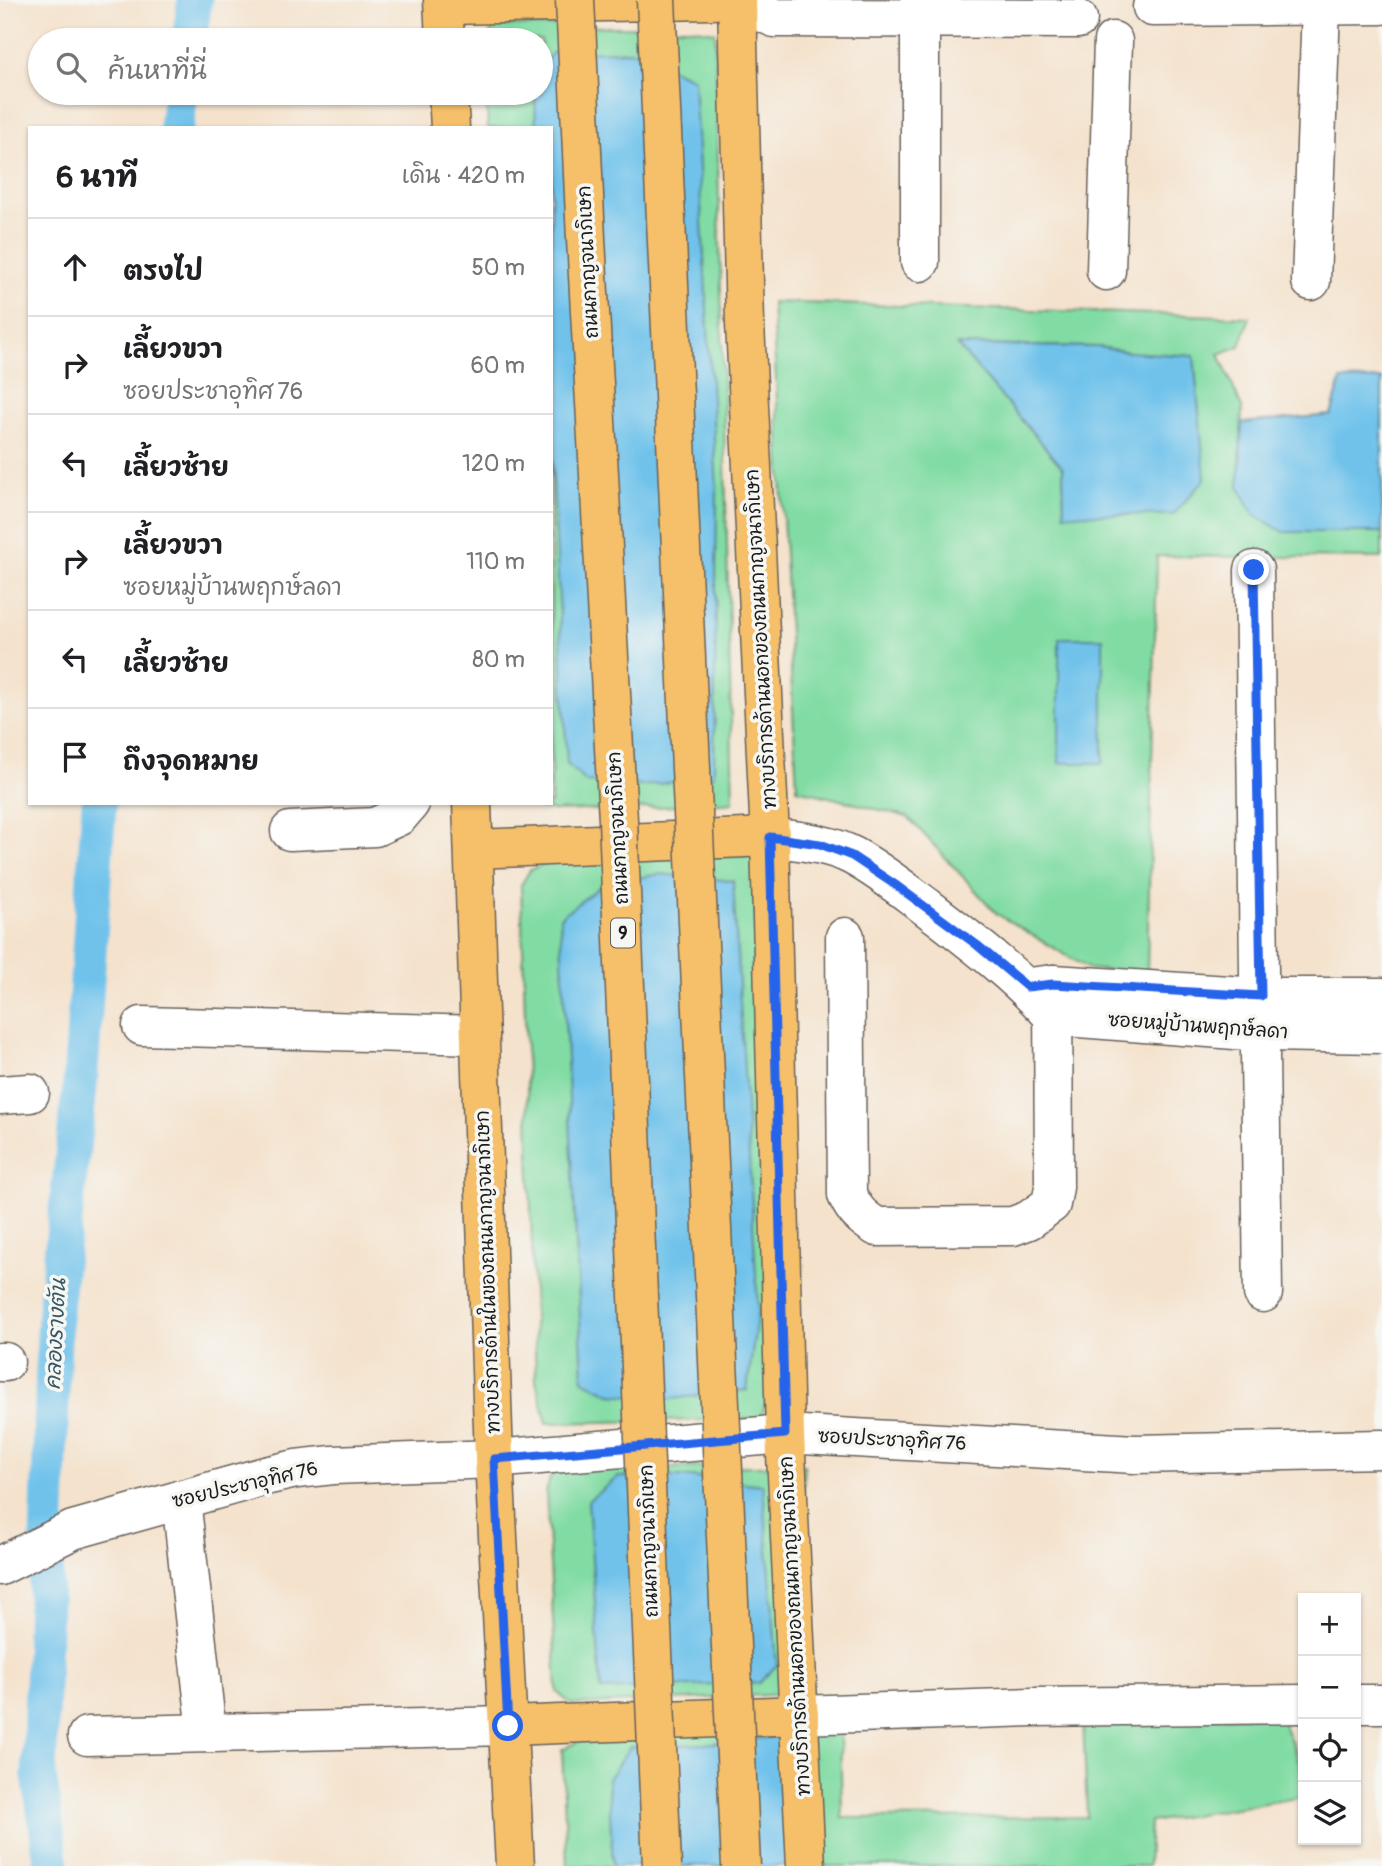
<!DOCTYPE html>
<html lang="th">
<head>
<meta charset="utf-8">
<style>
  :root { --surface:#fff; --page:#f2f2f2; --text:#202124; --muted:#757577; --line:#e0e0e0 }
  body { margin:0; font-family:Pangolin,"Playpen Sans Thai",sans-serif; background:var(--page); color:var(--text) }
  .controls { position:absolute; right:21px; bottom:21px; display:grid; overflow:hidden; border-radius:0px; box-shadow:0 2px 5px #0004 }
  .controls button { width:63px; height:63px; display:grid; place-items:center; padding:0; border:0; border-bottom:2px solid var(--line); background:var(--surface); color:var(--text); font:35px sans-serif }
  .stop { position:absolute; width:21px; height:21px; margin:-16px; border:5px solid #2563eb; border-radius:50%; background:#fff }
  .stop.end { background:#2563eb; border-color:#fff; box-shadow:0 2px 7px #0008 }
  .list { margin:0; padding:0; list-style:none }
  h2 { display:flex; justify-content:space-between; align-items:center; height:91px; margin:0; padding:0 28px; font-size:30px }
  h2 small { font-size:23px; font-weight:400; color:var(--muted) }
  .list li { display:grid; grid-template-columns:46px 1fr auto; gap:21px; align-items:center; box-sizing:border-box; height:98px; padding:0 28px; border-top:2px solid var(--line) }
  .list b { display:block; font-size:26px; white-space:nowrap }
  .list p { margin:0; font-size:23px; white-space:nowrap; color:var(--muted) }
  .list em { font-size:23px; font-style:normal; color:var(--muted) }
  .icon { flex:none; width:38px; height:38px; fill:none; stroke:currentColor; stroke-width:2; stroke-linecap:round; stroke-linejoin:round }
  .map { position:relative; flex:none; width:1382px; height:1866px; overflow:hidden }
  .search { position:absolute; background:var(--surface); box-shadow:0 2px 5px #0004; left:28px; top:28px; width:525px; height:77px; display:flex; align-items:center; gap:18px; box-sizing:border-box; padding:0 24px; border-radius:38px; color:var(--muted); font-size:26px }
  .panel { position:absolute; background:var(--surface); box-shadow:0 2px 5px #0004; left:28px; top:126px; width:525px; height:679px; border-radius:0px }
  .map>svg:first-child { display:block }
  .green { fill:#81dca3; stroke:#4e7c60; stroke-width:2; fill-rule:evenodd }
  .water { fill:#6fc2eb; stroke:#466f84; stroke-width:2 }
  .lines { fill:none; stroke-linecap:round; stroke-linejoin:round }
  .canal { stroke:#6fc2eb; stroke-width:35 }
  .minor-casing { stroke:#68615a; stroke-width:41 }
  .major-casing { stroke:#68615a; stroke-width:41 }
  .minor { stroke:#fff; stroke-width:38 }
  .major { stroke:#f6c06b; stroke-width:38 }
  .highway-bridge-casing { stroke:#68615a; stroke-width:41; stroke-linecap:butt }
  .highway-bridge { stroke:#f6c06b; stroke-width:38 }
  .route { stroke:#2563eb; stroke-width:9 }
  .labels { text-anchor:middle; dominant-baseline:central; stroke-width:7; stroke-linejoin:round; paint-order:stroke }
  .shield { fill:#f6f6f2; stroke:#5d5d5c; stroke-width:2 }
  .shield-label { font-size:18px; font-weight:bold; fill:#1c1c1c }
  .street-label { font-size:19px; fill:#1c1c1c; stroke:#f6f6f2 }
  .water-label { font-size:21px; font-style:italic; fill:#395664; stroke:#f6f6f2 }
</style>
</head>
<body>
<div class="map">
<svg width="1382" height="1866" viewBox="0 0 1382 1866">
  <rect width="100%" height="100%" fill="#f6f6f2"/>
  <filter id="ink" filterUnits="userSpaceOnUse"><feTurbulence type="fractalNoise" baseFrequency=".0143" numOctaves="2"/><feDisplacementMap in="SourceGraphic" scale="14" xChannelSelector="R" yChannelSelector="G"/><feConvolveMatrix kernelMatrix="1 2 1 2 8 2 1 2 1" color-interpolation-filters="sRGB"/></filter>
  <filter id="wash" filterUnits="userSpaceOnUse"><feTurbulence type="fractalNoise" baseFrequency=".00686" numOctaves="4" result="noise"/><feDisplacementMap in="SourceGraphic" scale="28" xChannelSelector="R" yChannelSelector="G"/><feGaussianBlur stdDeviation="1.57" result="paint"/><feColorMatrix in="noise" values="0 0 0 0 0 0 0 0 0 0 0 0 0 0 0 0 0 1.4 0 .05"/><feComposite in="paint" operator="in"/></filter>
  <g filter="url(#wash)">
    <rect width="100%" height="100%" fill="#f4e2cc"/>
    <g class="green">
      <path d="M493,25L690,28L715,32L733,802L633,809L553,811L524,803H551V128H488L486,93H541V40H488Z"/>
      <path d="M772,302L1250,317L1240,346L1219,354L1242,408L1239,487L1283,532H1382V558L1157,556L1147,974L1089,969L997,914L908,817L797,789ZM958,345L1097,347L1129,352L1064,514L1063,468Z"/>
      <path d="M753,855L772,1381L761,1419L547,1423L536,1381L521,885L530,870L551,861Z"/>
      <path d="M805,1465L789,1694L572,1705L557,1692L546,1492L552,1472L586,1469Z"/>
      <path d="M1083,1717H1281L1303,1771V1797L1150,1822L1148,1866H567L562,1750L587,1737L840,1725L842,1818L1087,1817Z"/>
    </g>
    <g class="water">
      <path d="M633,51L694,79L717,489L714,776L643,786L586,782L567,764L551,435V128H536L535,93H541V68L553,52Z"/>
      <path d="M957,345L1098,347L1129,352L1194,356L1205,479L1173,515L1064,514L1063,468Z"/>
      <path d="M1382,379V532H1283L1254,514L1239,487L1242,423L1331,415L1341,380Z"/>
      <rect x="1059" y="638" width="44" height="125"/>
      <path d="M659,874L733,881L758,1309L747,1390L671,1399L610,1394L583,1380L560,917L602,885Z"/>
      <path d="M618,1477H691L763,1485L777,1665L759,1683L601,1690L588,1501Z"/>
      <path d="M783,1736L795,1866H613L608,1779L630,1747L704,1744Z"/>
    </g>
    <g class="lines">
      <g class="canal">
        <path d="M189,40L195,0"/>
        <path d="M176,128L181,93"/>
        <path d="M52,1866L39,1775L55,1309L80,1086L99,803"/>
      </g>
    </g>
  </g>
  <g filter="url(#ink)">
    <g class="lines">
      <defs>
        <g id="minor">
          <path d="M738,0L774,18L1078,19"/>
          <path d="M920,0V262"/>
          <path d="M1152,7L1382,5"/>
          <path d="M1106,271L1113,41"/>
          <path d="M1311,281L1321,7"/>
          <path d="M1254,570L1263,1293"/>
          <path d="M290,831L375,827L399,816L410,803"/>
          <path d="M770,837C798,841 828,843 853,856C879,870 904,890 928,908C972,942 1016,975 1053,1016L1261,1032L1382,1034"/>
          <path d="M845,937L847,1195C854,1210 862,1218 877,1227L1013,1226L1029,1220L1051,1204L1054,1187L1053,984"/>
          <path d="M1029,987L1053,984L1261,997H1382"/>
          <path d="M142,1026L480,1035"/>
          <path d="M0,1095L30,1093"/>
          <path d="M0,1362H5"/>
          <path d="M181,1499L207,1733"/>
          <path d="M0,1566L73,1530L265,1476L296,1469L333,1465L494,1459L785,1434L1135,1454L1382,1449"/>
          <path d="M1356,1704H1382"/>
          <path d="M799,1715L1033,1707L1303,1704"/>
          <path d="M87,1736L508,1726"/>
        </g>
        <g id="major">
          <path d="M443,0L445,40"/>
          <path d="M737,0L745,324L770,837L785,1434L806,1866"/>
          <path d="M444,5L713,0"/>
          <path d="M448,93L450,128"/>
          <path d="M472,803L494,1459L515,1866"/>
          <path d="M474,849L770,837"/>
          <path d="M508,1726L799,1715"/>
        </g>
      </defs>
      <use href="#minor" class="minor-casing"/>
      <use href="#major" class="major-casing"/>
      <use href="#minor" class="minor"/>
      <use href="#major" class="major"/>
      <defs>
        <g id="highway-bridge">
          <path d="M575,0L586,239L618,820L662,1866"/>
          <path d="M656,0L741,1866"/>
        </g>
      </defs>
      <use href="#highway-bridge" class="highway-bridge-casing"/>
      <use href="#highway-bridge" class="highway-bridge"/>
    </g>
  </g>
  <g class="lines" filter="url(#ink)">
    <path class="route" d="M508,1726L494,1459L785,1434L770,837L820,844L852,856L897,886L977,945L1027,987L1053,984L1261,996L1254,570"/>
  </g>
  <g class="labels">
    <rect class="shield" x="611" y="918.5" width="24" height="29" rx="5"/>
    <g class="shield-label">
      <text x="623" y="933">9</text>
    </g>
    <g class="street-label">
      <text transform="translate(588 262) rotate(-93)">ถนนกาญจนาภิเษก</text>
      <text transform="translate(761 639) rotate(-93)">ทางบริการด้านนอกของถนนกาญจนาภิเษก</text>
      <text transform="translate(618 828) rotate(-93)">ถนนกาญจนาภิเษก</text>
      <text transform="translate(1198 1026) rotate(4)">ซอยหมู่บ้านพฤกษ์ลดา</text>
      <text transform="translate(488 1272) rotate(-92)">ทางบริการด้านในของถนนกาญจนาภิเษก</text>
      <text transform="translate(892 1440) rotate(3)">ซอยประชาอุทิศ 76</text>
      <text transform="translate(245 1485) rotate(-13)">ซอยประชาอุทิศ 76</text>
      <text transform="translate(649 1541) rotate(-92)">ถนนกาญจนาภิเษก</text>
      <text transform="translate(795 1626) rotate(-93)">ทางบริการด้านนอกของถนนกาญจนาภิเษก</text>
    </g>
    <g class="water-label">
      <text transform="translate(56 1334) rotate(-87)">คลองรางตัน</text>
    </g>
  </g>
</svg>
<div class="controls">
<button>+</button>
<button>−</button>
<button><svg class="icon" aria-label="locate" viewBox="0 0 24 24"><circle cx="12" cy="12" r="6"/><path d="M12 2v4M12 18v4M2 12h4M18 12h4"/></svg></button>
<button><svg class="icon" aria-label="layers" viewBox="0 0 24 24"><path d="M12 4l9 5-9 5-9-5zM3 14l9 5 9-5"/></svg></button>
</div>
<div class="stop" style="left:508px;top:1726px"></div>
<div class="stop end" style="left:1254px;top:570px"></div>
<div class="search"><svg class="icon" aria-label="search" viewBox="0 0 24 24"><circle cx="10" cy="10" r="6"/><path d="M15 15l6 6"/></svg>ค้นหาที่นี่</div>
<section class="panel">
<h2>6 นาที<small>เดิน · 420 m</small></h2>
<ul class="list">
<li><svg class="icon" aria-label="ahead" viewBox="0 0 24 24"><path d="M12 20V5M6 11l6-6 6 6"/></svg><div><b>ตรงไป</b></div><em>50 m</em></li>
<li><svg class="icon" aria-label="right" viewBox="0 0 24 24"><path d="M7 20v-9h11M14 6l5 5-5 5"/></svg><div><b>เลี้ยวขวา</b><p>ซอยประชาอุทิศ 76</p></div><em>60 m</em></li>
<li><svg class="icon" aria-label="left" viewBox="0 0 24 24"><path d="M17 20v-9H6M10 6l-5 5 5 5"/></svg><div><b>เลี้ยวซ้าย</b></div><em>120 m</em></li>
<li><svg class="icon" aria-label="right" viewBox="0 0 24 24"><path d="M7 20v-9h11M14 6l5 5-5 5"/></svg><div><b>เลี้ยวขวา</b><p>ซอยหมู่บ้านพฤกษ์ลดา</p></div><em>110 m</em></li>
<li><svg class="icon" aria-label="left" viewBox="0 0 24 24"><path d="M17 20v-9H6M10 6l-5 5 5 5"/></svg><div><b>เลี้ยวซ้าย</b></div><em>80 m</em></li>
<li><svg class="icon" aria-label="arrive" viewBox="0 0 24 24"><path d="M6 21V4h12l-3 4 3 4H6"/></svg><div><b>ถึงจุดหมาย</b></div></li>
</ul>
</section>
</div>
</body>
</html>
